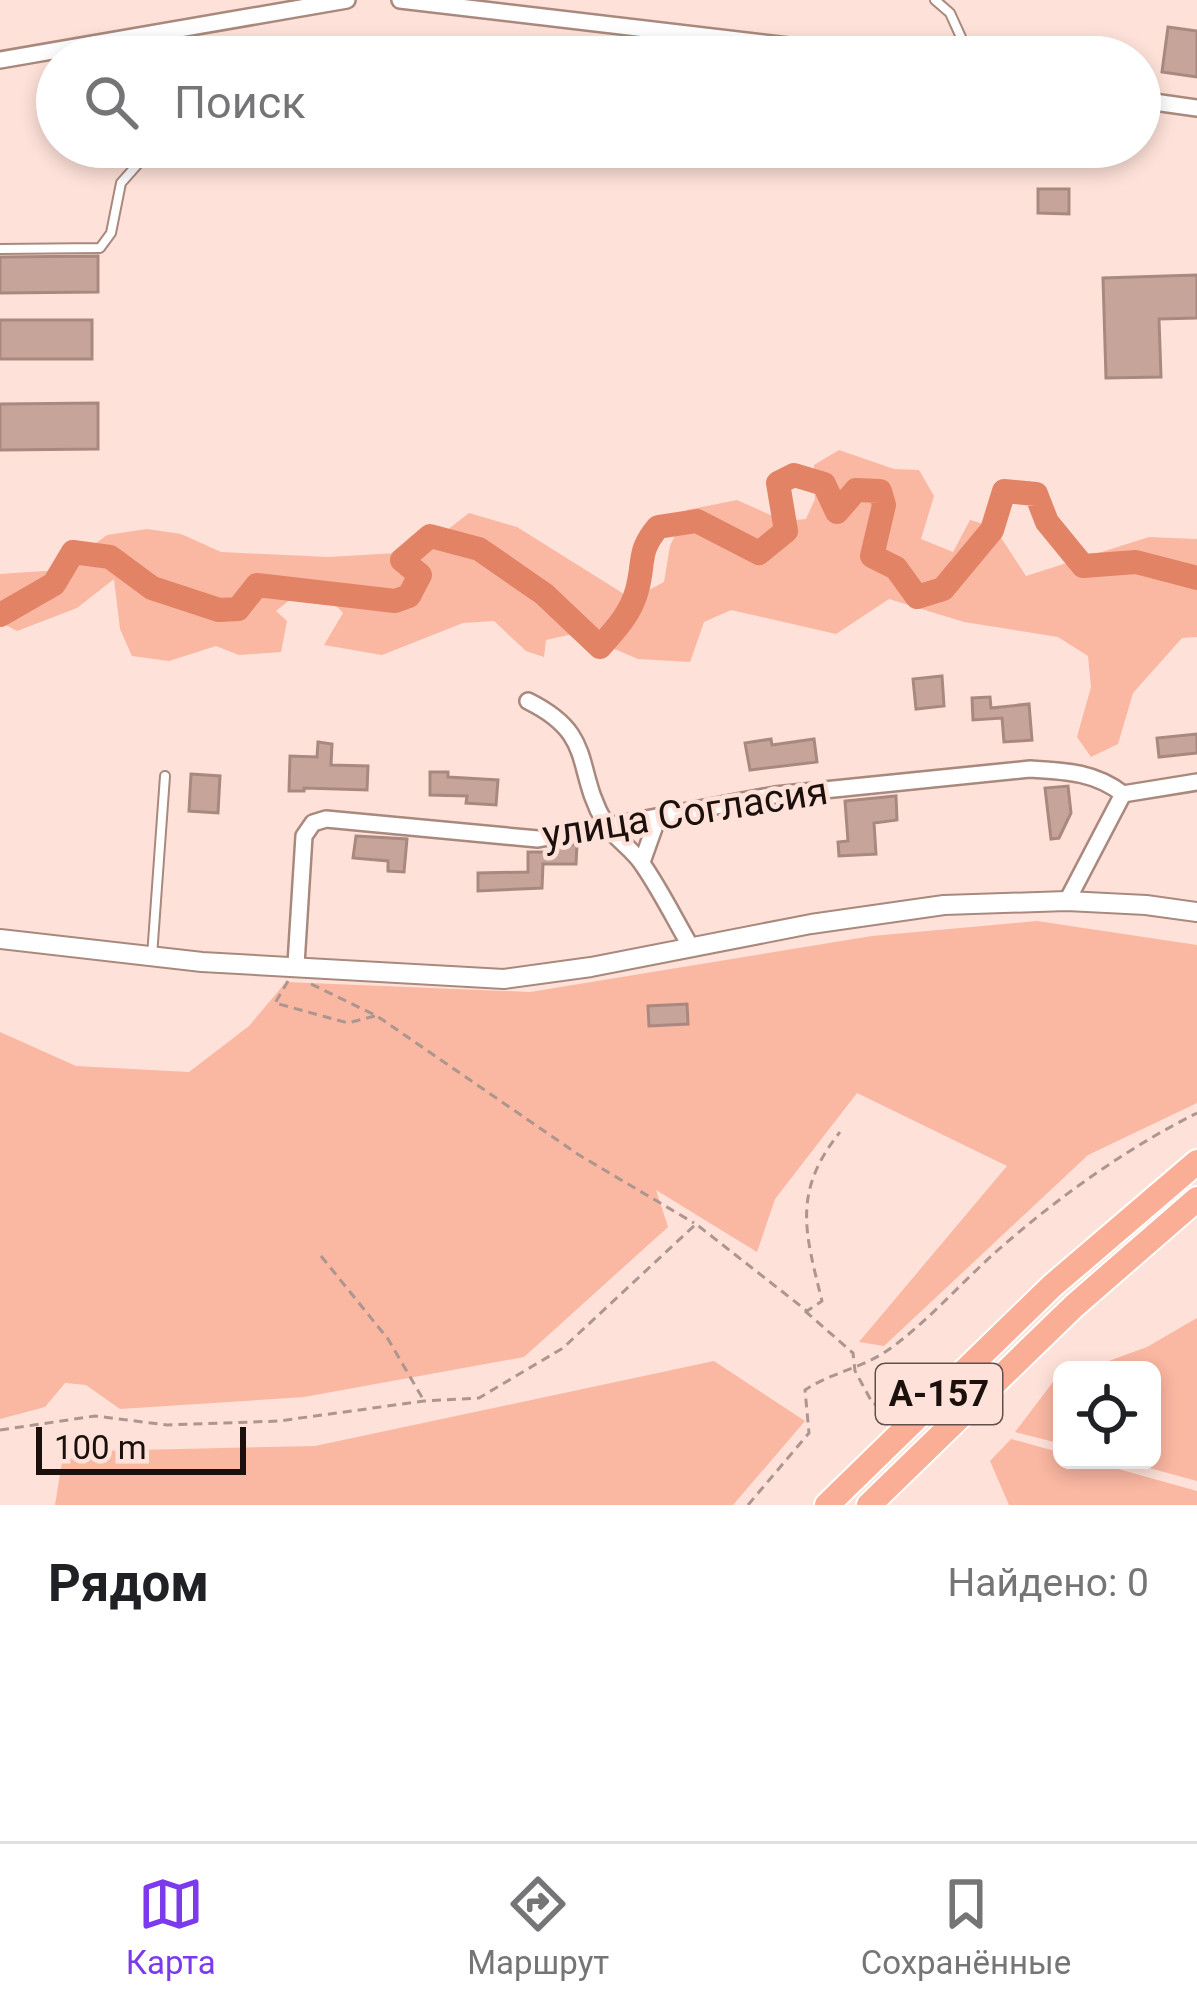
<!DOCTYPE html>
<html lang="ru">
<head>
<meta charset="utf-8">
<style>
  :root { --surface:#fff; --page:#f6f6f6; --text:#202124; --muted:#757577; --line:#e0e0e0; --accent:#7c3aed }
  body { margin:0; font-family:Roboto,sans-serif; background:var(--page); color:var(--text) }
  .controls { position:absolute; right:36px; bottom:36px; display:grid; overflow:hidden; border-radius:18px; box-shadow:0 6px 18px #0003 }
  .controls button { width:108px; height:108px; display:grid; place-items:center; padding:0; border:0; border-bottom:3px solid var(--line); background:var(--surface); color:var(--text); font:60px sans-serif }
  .scale { position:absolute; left:36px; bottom:30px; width:210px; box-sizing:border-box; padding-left:12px; border:6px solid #1c100d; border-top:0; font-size:33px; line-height:42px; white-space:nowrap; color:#1c100d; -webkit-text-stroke:9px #fee2d9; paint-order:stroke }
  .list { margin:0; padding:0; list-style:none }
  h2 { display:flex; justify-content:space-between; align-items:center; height:156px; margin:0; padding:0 48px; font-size:51px }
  h2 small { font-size:39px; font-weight:400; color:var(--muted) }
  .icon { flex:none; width:66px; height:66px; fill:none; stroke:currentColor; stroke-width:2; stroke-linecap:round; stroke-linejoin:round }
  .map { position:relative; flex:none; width:1197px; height:1505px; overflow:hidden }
  .search { position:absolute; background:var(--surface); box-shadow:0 6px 18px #0003; left:36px; right:36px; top:36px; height:132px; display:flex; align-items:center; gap:30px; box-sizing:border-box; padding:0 42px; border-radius:66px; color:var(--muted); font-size:45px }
  .sheet { height:336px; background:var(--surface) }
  nav { display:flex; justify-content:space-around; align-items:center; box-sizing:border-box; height:168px; border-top:3px solid var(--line); background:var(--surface); font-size:33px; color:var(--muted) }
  nav a { display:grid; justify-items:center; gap:6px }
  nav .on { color:var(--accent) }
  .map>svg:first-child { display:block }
  .green { fill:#fab7a2 }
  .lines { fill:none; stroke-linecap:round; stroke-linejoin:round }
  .river { stroke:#e38365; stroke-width:24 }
  .building { fill:#c6a49a; stroke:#a9897f; stroke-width:3 }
  .service-casing { stroke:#a9897e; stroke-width:12 }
  .minor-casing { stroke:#a9897e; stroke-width:20 }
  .tertiary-casing { stroke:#a9897e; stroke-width:22 }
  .primary-casing { stroke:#fff; stroke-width:28 }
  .path { stroke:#ac968f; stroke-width:3; stroke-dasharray:9 6; stroke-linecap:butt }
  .service { stroke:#fff; stroke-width:8 }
  .minor { stroke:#fff; stroke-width:15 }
  .tertiary { stroke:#fff; stroke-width:18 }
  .primary { stroke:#fbae96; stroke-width:24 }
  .labels { text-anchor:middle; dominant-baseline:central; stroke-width:9; stroke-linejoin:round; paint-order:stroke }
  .shield { fill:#fee2d9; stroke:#604f4a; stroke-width:3 }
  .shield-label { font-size:36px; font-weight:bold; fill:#1c100d }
  .street-label { font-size:39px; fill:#1c100d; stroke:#fee2d9 }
</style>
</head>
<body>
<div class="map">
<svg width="1197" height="1505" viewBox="0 0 1197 1505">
  <rect width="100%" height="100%" fill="#fee2d9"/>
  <g class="green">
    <path d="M839,450L894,469L919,470L934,496L921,539L953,552L970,520L994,527L1026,576L1149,537L1197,539V637L1182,638L1133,693L1118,744L1091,757L1077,737L1091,687L1088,656L1058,637L964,622L889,599L836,634L731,610L704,622L690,662L638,659L577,633L546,640L544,657L526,651L494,621L463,623L382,655L324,645L343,613L329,598L302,590L276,611L287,621L281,652L239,655L216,646L169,661L132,656L120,629L114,579L77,608L17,631L0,622V574L59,570L107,535L147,529L181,534L221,552L328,557L431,551L442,534L469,513L517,527L632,599L664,582L670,546L687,510L737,500L784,521L806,519L815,499L814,465Z"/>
    <path d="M1037,921L1197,945V1103L1088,1155L884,1346L859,1342L1007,1166L857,1093L775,1199L757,1252L656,1190L668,1227L524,1357L304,1397L120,1409L86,1385L65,1383L45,1407L0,1419V1032L76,1066L189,1072L249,1026L286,982L530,992L872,936Z"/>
    <path d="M1197,1318V1481L1120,1460H1152V1370H1084L1147,1347Z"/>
    <path d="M714,1361L805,1421L733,1505H55L62,1462L91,1451L315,1446Z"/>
    <path d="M1062,1378V1444L1015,1432L1053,1382Z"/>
    <path d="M1011,1439L1062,1453V1460H1086L1197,1491V1505H1009L990,1461Z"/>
  </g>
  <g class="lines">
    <path class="river" d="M0,615L54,584L73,552L110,557L152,588L219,610L238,609L257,585L395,601L409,596L420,575L402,560L430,536L479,549L544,594L600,647C616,629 631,613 637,590C645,561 637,552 658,527L697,521L759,553L786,531L778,483L794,475L824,484L837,512L856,490L880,491L884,505L872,556L896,568L917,597L943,589L992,530L1004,491L1036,494L1047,522L1083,566L1136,562L1197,578"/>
  </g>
  <g class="building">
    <path d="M1168,27L1197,31V77L1162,72Z"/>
    <path d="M1038,189H1069V214L1038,213Z"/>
    <path d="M98,256V292L0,293V257Z"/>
    <path d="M1197,275V318L1159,319L1161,377L1106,378L1103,278Z"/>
    <rect x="0" y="320" width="92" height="39"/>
    <path d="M98,403V449L0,450V404Z"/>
    <path d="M942,676L944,706L916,709L913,679Z"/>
    <path d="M990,697L991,708L1029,704L1032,740L1004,742L1002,718L973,720L972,698Z"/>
    <path d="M1197,734V753L1159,757L1157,738Z"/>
    <path d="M771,739L772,745L814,739L817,762L750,770L745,743Z"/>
    <path d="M318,742L332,744L331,765L368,766L367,790L304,788V791H289L290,756L317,757Z"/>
    <path d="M430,772H448V777L498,780L496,805L466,803L467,796L430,795Z"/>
    <path d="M191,774L220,776L218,813L189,811Z"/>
    <path d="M1068,786L1071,813L1059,838L1051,839L1045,788Z"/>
    <path d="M896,796L897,820L874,823L876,854L839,856L838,842L848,841L845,801Z"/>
    <path d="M356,836L407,839L404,872L388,871V861L353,858Z"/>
    <path d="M577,844L576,864H543L542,888L478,891V873L528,872V852H554V848Z"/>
    <path d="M687,1004L688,1024L649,1026L648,1006Z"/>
  </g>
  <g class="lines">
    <defs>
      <g id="service">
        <path d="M935,0L950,13L970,57"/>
        <path d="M312,147L369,156"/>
        <path d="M0,249L100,248L111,233L121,183L144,157L224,147"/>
        <path d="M152,956L165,776"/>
      </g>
      <g id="minor">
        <path d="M400,0L882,57"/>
        <path d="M0,60L347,0"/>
        <path d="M1140,100L1197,108"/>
        <path d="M528,701C597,735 573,768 605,823C615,839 633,849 643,865C661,891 675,920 691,947"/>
        <path d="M1123,794L1197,782"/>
        <path d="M642,862L658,817"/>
        <path d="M296,964L304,836L313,823L326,819L538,839L775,795L1030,769C1065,771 1095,772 1123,794L1067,901"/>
      </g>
      <path id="tertiary" d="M0,939L202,962L504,979L591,967L811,924L944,905L1067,901L1146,905L1197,912"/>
      <g id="primary">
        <path d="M827,1505L1052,1286L1197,1162"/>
        <path d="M869,1505L1074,1306L1197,1199"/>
      </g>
    </defs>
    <use href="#service" class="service-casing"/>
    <use href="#minor" class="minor-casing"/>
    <use href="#tertiary" class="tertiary-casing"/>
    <use href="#primary" class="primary-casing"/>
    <g class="path">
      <path d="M288,981L275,1003L348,1023L375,1016"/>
      <path d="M311,984L377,1016L579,1155L694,1223"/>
      <path d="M321,1256L388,1339L423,1399"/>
      <path d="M805,1311L853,1353L855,1371L873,1404L899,1406"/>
      <path d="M0,1430L95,1416L167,1425L279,1421L424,1401L479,1398L563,1348L696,1224L807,1311L822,1301C805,1232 792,1192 840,1132"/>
      <path d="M748,1505L809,1433L805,1390C836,1370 864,1369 895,1345C932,1317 963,1281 998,1250C1057,1198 1127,1148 1197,1113"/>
    </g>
    <use href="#service" class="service"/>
    <use href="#minor" class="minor"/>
    <use href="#tertiary" class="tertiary"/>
    <use href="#primary" class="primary"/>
  </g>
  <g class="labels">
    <rect class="shield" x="876" y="1364" width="126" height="60" rx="9"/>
    <g class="shield-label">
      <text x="939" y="1394">А-157</text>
    </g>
    <g class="street-label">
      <text transform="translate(685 813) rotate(-9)">улица Согласия</text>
    </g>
  </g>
</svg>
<div class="controls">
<button><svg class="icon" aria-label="locate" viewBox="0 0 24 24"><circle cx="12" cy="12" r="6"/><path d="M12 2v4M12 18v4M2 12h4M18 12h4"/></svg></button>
</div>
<div class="scale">100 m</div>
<div class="search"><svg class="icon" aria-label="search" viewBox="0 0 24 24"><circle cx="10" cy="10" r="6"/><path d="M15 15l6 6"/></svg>Поиск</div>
</div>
<section class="sheet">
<h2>Рядом<small>Найдено: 0</small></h2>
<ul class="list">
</ul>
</section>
<nav>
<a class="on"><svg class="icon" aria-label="map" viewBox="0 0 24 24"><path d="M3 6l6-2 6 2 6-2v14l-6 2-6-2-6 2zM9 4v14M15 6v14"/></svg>Карта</a>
<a><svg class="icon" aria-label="directions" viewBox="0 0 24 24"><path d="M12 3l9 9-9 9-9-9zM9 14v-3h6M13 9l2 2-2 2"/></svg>Маршрут</a>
<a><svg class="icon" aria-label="saved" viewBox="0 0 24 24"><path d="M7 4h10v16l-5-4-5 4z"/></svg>Сохранённые</a>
</nav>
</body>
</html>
